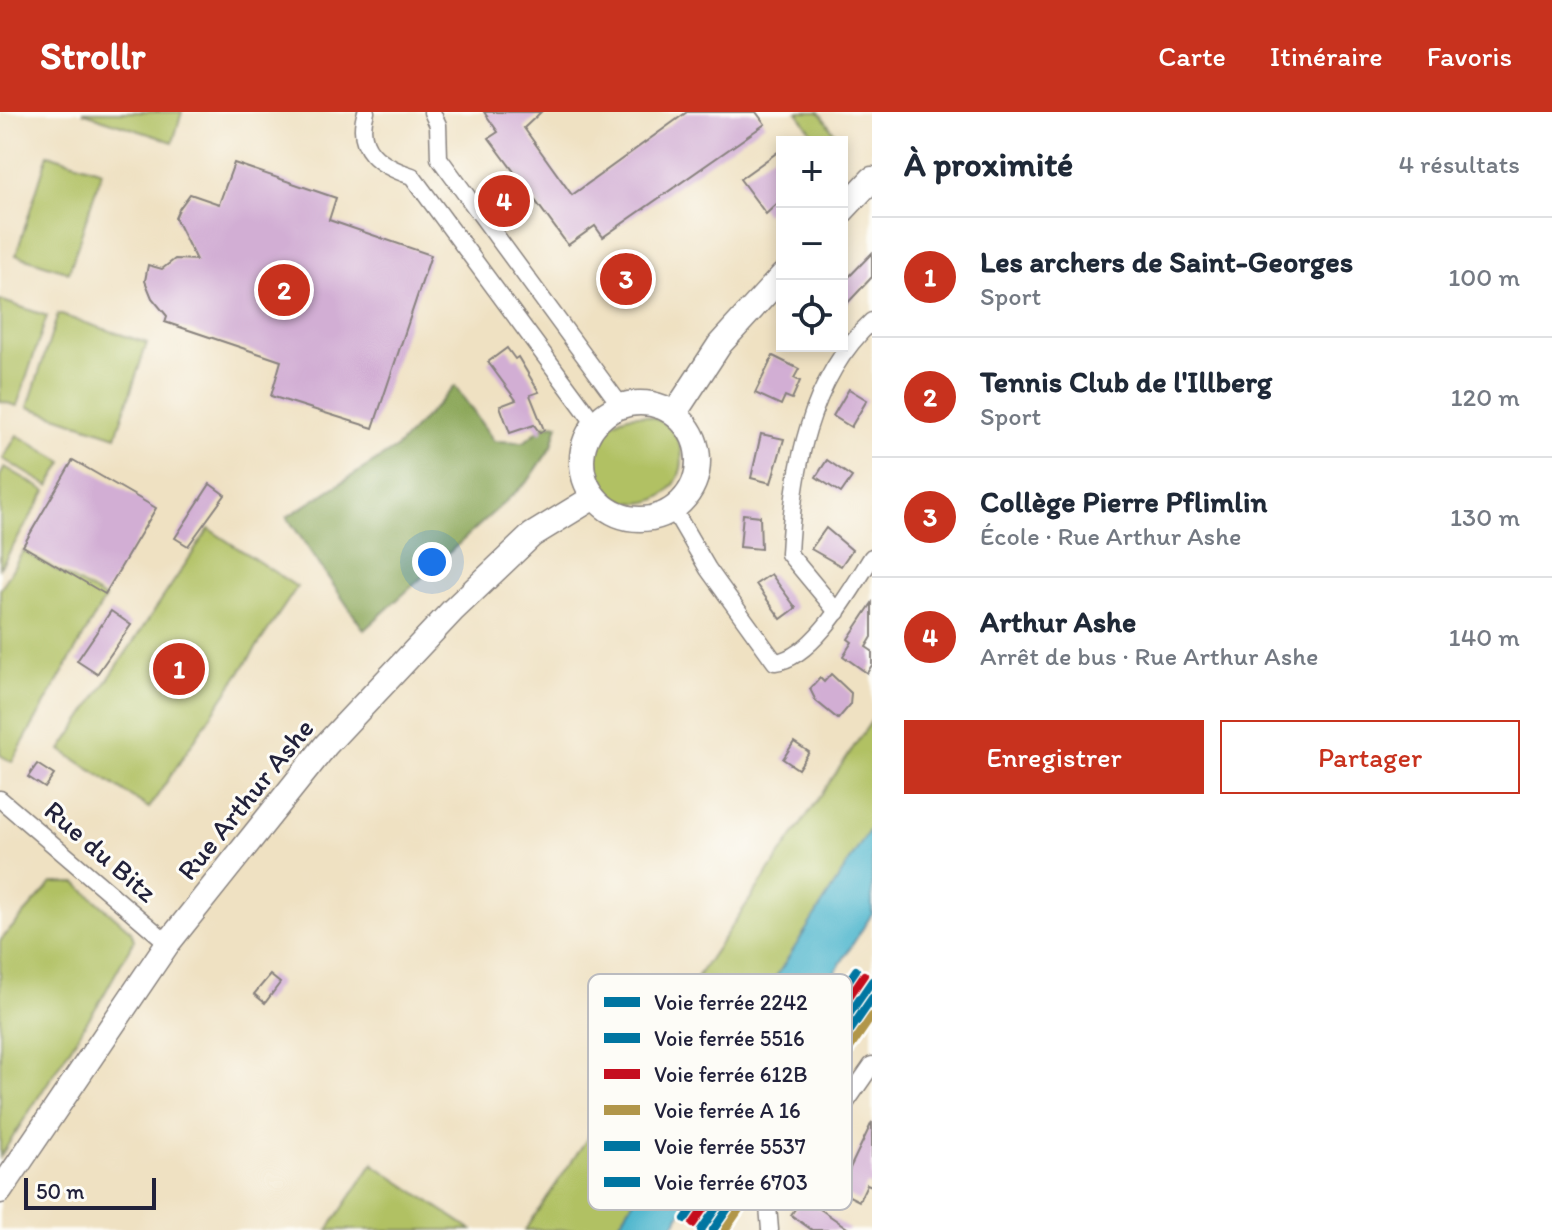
<!DOCTYPE html>
<html lang="fr">
<head>
<meta charset="utf-8">
<style>
  :root { --surface:#fff; --page:#f2f2f3; --text:#1f2937; --muted:#747a83; --line:#e0e1e3; --accent:#c8321e }
  body { margin:0; font-family:Itim,sans-serif; background:var(--page); color:var(--text) }
  .controls { position:absolute; right:24px; top:24px; display:grid; overflow:hidden; border-radius:0px; box-shadow:0 4px 12px #0003 }
  .controls button { width:72px; height:72px; display:grid; place-items:center; padding:0; border:0; border-bottom:2px solid var(--line); background:var(--surface); color:var(--text); font:40px sans-serif }
  .scale { position:absolute; left:24px; bottom:20px; width:132px; box-sizing:border-box; padding-left:8px; border:4px solid #22223b; border-top:0; font-size:22px; line-height:28px; white-space:nowrap; color:#22223b; -webkit-text-stroke:6px #fdfcf7; paint-order:stroke }
  .you { position:absolute; left:432px; top:450px; width:28px; height:28px; margin:-20px; border:6px solid #fff; border-radius:50%; background:#1a73e8; box-shadow:0 0 0 12px #1a73e833 }
  .badge { display:grid; place-items:center; width:52px; height:52px; border-radius:50%; background:var(--accent); color:#fff; font-size:26px; font-weight:700 }
  .pin { position:absolute; translate:-50% -50%; border:4px solid #fff; box-shadow:0 2px 8px #0006 }
  .list { margin:0; padding:0; list-style:none }
  h2 { display:flex; justify-content:space-between; align-items:center; height:104px; margin:0; padding:0 32px; font-size:34px }
  h2 small { font-size:26px; font-weight:400; color:var(--muted) }
  .list li { display:grid; grid-template-columns:52px 1fr auto; gap:24px; align-items:center; box-sizing:border-box; height:120px; padding:0 32px; border-top:2px solid var(--line) }
  .list b { display:block; font-size:30px; white-space:nowrap }
  .list p { margin:0; font-size:26px; white-space:nowrap; color:var(--muted) }
  .list em { font-size:26px; font-style:normal; color:var(--muted) }
  .actions { display:flex; gap:16px; padding:24px 32px }
  .actions a { flex:1; padding:18px 0; border:2px solid var(--accent); border-radius:0px; text-align:center; font-size:28px; color:var(--accent) }
  .actions .main { background:var(--accent); color:#fff }
  .icon { flex:none; width:44px; height:44px; fill:none; stroke:currentColor; stroke-width:2; stroke-linecap:round; stroke-linejoin:round }
  .map { position:relative; flex:none; width:872px; height:1118px; overflow:hidden }
  header { display:flex; align-items:center; gap:48px; box-sizing:border-box; height:112px; padding:0 40px; background:var(--accent); color:#fff }
  header strong { font-size:38px }
  nav { display:flex; gap:44px; margin-inline-start:auto; font-size:28px }
  main { display:flex }
  aside { flex:1; background:var(--surface) }
  .map>svg:first-child { display:block }
  .green { fill:#b1c164; stroke:#6a7250; stroke-width:2 }
  .forest { fill:#8ca75a; stroke:#57644a; stroke-width:2 }
  .water { fill:#4eb6cd; stroke:#386c84; stroke-width:2 }
  .building { fill:#d2aed4 }
  .lines { fill:none; stroke-linecap:round; stroke-linejoin:round }
  .street-casing { stroke:#88827e; stroke-width:19 }
  .secondary-casing { stroke:#88827e; stroke-width:27 }
  .street { stroke:#fff; stroke-width:16 }
  .secondary { stroke:#fff; stroke-width:24 }
  .rail-1-casing { stroke:#fdfcf7; stroke-width:14 }
  .rail-2-casing { stroke:#fdfcf7; stroke-width:14 }
  .rail-3-casing { stroke:#fdfcf7; stroke-width:14 }
  .rail-4-casing { stroke:#fdfcf7; stroke-width:14 }
  .rail-5-casing { stroke:#fdfcf7; stroke-width:14 }
  .rail-6-casing { stroke:#fdfcf7; stroke-width:14 }
  .rail-1 { stroke:#0075a1; stroke-width:8 }
  .rail-2 { stroke:#0075a1; stroke-width:8 }
  .rail-3 { stroke:#c50e1f; stroke-width:8 }
  .rail-4 { stroke:#b1964a; stroke-width:8 }
  .rail-5 { stroke:#0075a1; stroke-width:8 }
  .rail-6 { stroke:#0075a1; stroke-width:8 }
  .labels { text-anchor:middle; dominant-baseline:central; stroke-width:6; stroke-linejoin:round; paint-order:stroke }
  .street-label { font-size:28px; fill:#22223b; stroke:#fdfcf7 }
  .key { fill:#fdfcf7; stroke:#bbbbbf; stroke-width:2 }
  .key-label { font-size:22px; fill:#22223b }
</style>
</head>
<body>
<header>
<strong>Strollr</strong>
<nav><a>Carte</a><a>Itinéraire</a><a>Favoris</a></nav>
</header>
<main>
<div class="map">
<svg width="872" height="1118" viewBox="0 0 872 1118">
  <rect width="100%" height="100%" fill="#fdfcf7"/>
  <filter id="ink" filterUnits="userSpaceOnUse"><feTurbulence type="fractalNoise" baseFrequency=".0125" numOctaves="2"/><feDisplacementMap in="SourceGraphic" scale="16" xChannelSelector="R" yChannelSelector="G"/><feConvolveMatrix kernelMatrix="1 2 1 2 8 2 1 2 1" color-interpolation-filters="sRGB"/></filter>
  <filter id="wash" filterUnits="userSpaceOnUse"><feTurbulence type="fractalNoise" baseFrequency=".006" numOctaves="4" result="noise"/><feDisplacementMap in="SourceGraphic" scale="32" xChannelSelector="R" yChannelSelector="G"/><feGaussianBlur stdDeviation="1.8" result="paint"/><feColorMatrix in="noise" values="0 0 0 0 0 0 0 0 0 0 0 0 0 0 0 0 0 1.4 0 .05"/><feComposite in="paint" operator="in"/></filter>
  <g filter="url(#wash)">
    <rect width="100%" height="100%" fill="#efe1c2"/>
    <g class="green">
      <path d="M82,0H182L173,30Z"/>
      <path d="M797,0H819L841,30H819Z"/>
      <path d="M48,42L102,59L69,160L16,143Z"/>
      <path d="M0,188L47,204L17,294L0,289Z"/>
      <path d="M58,202L147,231L116,324L28,295Z"/>
      <circle cx="638" cy="347" r="44"/>
      <path d="M17,323L63,350L49,374L3,347Z"/>
      <path d="M5,355L46,379L0,456V364Z"/>
      <path d="M209,417L297,475L149,696L61,638Z"/>
      <path d="M23,439L105,486L12,650L0,643V478Z"/>
      <path d="M872,608V715L615,1118H525Z"/>
      <path d="M52,771H76L131,819L134,828L102,886L0,1045V829Z"/>
      <path d="M373,1051V1052L472,1118H328Z"/>
    </g>
    <path class="forest" d="M455,274L494,329L524,330L545,313L558,312L552,334L529,368L364,518L287,405L396,336Z"/>
    <path class="water" d="M872,714V802L670,1118H615Z"/>
    <g id="blocks">
      <g class="building">
        <path d="M484,0H541L524,16L572,83L687,0H756L765,12L603,125L595,114L568,133L489,26L498,20Z"/>
        <path d="M782,37V87L766,102L740,67Z"/>
        <path d="M234,51L336,86L329,108L431,143L373,316L271,284L281,249L165,210L167,204L152,186L145,169L148,153L162,157L175,147L196,148L175,106L179,97L190,82L219,92Z"/>
        <path d="M872,141V165L842,197V172Z"/>
        <path d="M507,236L515,247L518,245L539,280L530,283L544,318L540,321L534,313L510,321L500,294L516,288L488,250Z"/>
        <path d="M773,244L799,257L794,266L800,269L792,287L785,284L781,293L755,281Z"/>
        <path d="M849,277L867,288L851,315L833,304Z"/>
        <path d="M761,322L784,327L771,371L751,366Z"/>
        <path d="M73,348L156,396L105,482L23,434Z"/>
        <path d="M827,348L852,365L841,381L816,365Z"/>
        <path d="M210,372L225,383L188,434L175,426Z"/>
        <path d="M743,402L760,404L761,437L740,435Z"/>
        <path d="M826,416L852,438L841,454L811,437Z"/>
        <path d="M771,462L796,496L781,507L756,472Z"/>
        <path d="M872,491V525L866,535L872,539V553L867,561L843,544L852,530L848,527Z"/>
        <path d="M111,499L131,513L97,562L77,549Z"/>
        <path d="M831,562L851,581L850,593L838,607L816,589L810,577L820,566L824,570Z"/>
        <path d="M794,630L809,640L798,657L783,647Z"/>
        <path d="M37,652L54,663L45,676L28,665Z"/>
        <path d="M270,863L280,871L265,891L254,882Z"/>
        <path d="M872,1010V1074L867,1072L859,1089L839,1079Z"/>
        <path d="M803,1085L850,1118H812L791,1103Z"/>
      </g>
    </g>
  </g>
  <g filter="url(#ink)">
    <use href="#blocks" fill-opacity="0" stroke="#88827e" stroke-width="2"/>
    <g class="lines">
      <defs>
        <g id="street">
          <path d="M366,0C354,37 380,54 412,64L595,312"/>
          <path d="M432,0L438,13L439,46L621,294"/>
          <path d="M673,397L708,457L775,550C814,546 852,476 872,445"/>
          <path d="M837,500L789,442C793,360 808,268 872,209"/>
          <path d="M0,687L168,831"/>
          <path d="M770,1118L768,1094L822,1025L872,953"/>
        </g>
        <g id="secondary">
          <path d="M842,99L872,67"/>
          <circle cx="640" cy="349" r="58"/>
          <path d="M674,302L720,232L782,164"/>
          <path d="M0,1079L168,831L326,633L453,498L532,423L594,385"/>
        </g>
      </defs>
      <use href="#street" class="street-casing"/>
      <use href="#secondary" class="secondary-casing"/>
      <use href="#street" class="street"/>
      <use href="#secondary" class="secondary"/>
      <defs>
        <path id="rail-1" d="M701,1118L872,869"/>
        <path id="rail-2" d="M713,1118L872,887"/>
        <path id="rail-3" d="M693,1112L864,863"/>
        <path id="rail-4" d="M725,1118L872,904"/>
        <path id="rail-5" d="M713,1118L872,886"/>
        <path id="rail-6" d="M685,1107L856,858"/>
      </defs>
      <use href="#rail-1" class="rail-1-casing"/>
      <use href="#rail-2" class="rail-2-casing"/>
      <use href="#rail-3" class="rail-3-casing"/>
      <use href="#rail-4" class="rail-4-casing"/>
      <use href="#rail-5" class="rail-5-casing"/>
      <use href="#rail-6" class="rail-6-casing"/>
      <use href="#rail-1" class="rail-1"/>
      <use href="#rail-2" class="rail-2"/>
      <use href="#rail-3" class="rail-3"/>
      <use href="#rail-4" class="rail-4"/>
      <use href="#rail-5" class="rail-5"/>
      <use href="#rail-6" class="rail-6"/>
    </g>
  </g>
  <g class="labels">
    <g class="street-label">
      <text transform="translate(245 687) rotate(-51)">Rue Arthur Ashe</text>
      <text transform="translate(101 739) rotate(41)">Rue du Bitz</text>
    </g>
  </g>
  <rect x="588" y="862" width="264" height="236" rx="12" class="key"/>
  <rect x="604" y="885" width="36" height="10" fill="#0075a1"/>
  <rect x="604" y="921" width="36" height="10" fill="#0075a1"/>
  <rect x="604" y="957" width="36" height="10" fill="#c50e1f"/>
  <rect x="604" y="993" width="36" height="10" fill="#b1964a"/>
  <rect x="604" y="1029" width="36" height="10" fill="#0075a1"/>
  <rect x="604" y="1065" width="36" height="10" fill="#0075a1"/>
  <g class="key-label">
    <text x="654" y="898">Voie ferrée 2242</text>
    <text x="654" y="934">Voie ferrée 5516</text>
    <text x="654" y="970">Voie ferrée 612B</text>
    <text x="654" y="1006">Voie ferrée A 16</text>
    <text x="654" y="1042">Voie ferrée 5537</text>
    <text x="654" y="1078">Voie ferrée 6703</text>
  </g>
</svg>
<div class="controls">
<button>+</button>
<button>−</button>
<button><svg class="icon" aria-label="locate" viewBox="0 0 24 24"><circle cx="12" cy="12" r="6"/><path d="M12 2v4M12 18v4M2 12h4M18 12h4"/></svg></button>
</div>
<div class="scale">50 m</div>
<div class="you"></div>
<div class="pin badge" style="left:179px;top:557px">1</div>
<div class="pin badge" style="left:284px;top:178px">2</div>
<div class="pin badge" style="left:626px;top:167px">3</div>
<div class="pin badge" style="left:504px;top:89px">4</div>
</div>
<aside>
<h2>À proximité<small>4 résultats</small></h2>
<ul class="list">
<li><span class="badge">1</span><div><b>Les archers de Saint-Georges</b><p>Sport</p></div><em>100 m</em></li>
<li><span class="badge">2</span><div><b>Tennis Club de l'Illberg</b><p>Sport</p></div><em>120 m</em></li>
<li><span class="badge">3</span><div><b>Collège Pierre Pflimlin</b><p>École · Rue Arthur Ashe</p></div><em>130 m</em></li>
<li><span class="badge">4</span><div><b>Arthur Ashe</b><p>Arrêt de bus · Rue Arthur Ashe</p></div><em>140 m</em></li>
</ul>
<div class="actions"><a class="main">Enregistrer</a><a>Partager</a></div>
</aside>
</main>
</body>
</html>
